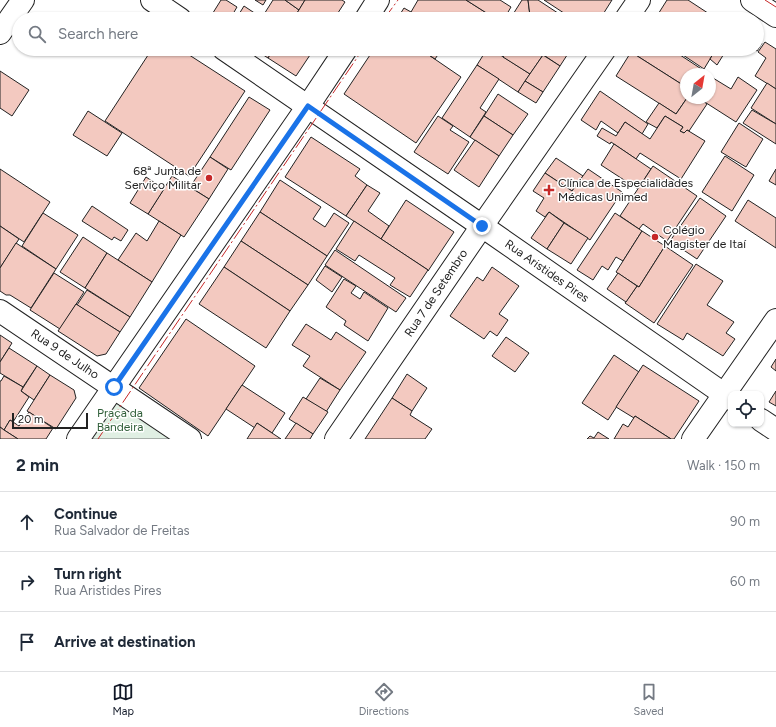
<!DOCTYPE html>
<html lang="en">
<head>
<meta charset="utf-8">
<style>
  :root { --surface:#fff; --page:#f6f6f7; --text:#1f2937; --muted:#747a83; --line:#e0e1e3; --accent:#111827 }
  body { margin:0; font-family:Figtree,sans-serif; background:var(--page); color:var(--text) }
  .controls { position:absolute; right:12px; bottom:12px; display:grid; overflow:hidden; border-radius:8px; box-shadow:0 1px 3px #0004 }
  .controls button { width:36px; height:36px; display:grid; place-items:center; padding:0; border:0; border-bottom:1px solid var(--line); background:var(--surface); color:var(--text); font:20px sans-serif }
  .compass { position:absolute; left:680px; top:68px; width:36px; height:36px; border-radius:50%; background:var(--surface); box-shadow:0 1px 3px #0004; rotate:31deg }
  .scale { position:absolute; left:12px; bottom:10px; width:76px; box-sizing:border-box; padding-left:4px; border:2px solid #222; border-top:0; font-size:11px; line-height:14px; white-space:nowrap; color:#222; -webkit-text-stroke:3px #fff; paint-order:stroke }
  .stop { position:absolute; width:12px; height:12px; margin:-9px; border:3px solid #1a73e8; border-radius:50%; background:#fff }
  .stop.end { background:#1a73e8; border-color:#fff; box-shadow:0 1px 4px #0008 }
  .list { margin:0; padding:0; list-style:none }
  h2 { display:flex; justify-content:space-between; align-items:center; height:52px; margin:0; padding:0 16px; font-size:17px }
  h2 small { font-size:13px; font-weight:400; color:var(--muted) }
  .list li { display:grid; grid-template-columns:26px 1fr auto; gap:12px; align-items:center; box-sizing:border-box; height:60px; padding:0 16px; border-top:1px solid var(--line) }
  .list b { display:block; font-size:15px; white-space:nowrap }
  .list p { margin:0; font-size:13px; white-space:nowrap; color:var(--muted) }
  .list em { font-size:13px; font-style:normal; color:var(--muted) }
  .icon { flex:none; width:22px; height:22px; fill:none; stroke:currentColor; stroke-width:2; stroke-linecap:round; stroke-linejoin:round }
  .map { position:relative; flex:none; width:776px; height:439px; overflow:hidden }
  .search { position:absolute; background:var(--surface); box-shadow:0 1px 3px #0004; left:12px; right:12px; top:12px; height:44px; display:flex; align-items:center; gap:10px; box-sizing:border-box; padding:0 14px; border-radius:22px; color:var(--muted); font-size:15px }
  .sheet { height:232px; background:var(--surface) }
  nav { display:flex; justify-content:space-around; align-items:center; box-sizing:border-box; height:56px; border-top:1px solid var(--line); background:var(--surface); font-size:11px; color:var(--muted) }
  nav a { display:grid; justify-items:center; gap:2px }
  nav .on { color:var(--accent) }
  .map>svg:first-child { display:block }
  .green { fill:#e0efe3; stroke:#6f6f6f }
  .building { fill:#f3c9c0; stroke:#222 }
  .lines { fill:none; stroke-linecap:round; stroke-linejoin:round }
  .street-casing { stroke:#222; stroke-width:24 }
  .street { stroke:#fff; stroke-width:22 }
  .power { stroke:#c62828; stroke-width:1; stroke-dasharray:14 3 2 3; stroke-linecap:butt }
  .route { stroke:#1a73e8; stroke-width:5 }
  .poi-dot { fill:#c62828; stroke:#fff; stroke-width:1.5 }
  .labels { text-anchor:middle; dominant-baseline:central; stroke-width:3; stroke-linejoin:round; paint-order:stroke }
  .poi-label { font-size:12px; fill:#222; stroke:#fff; text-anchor:start }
  .street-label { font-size:12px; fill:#222; stroke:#fff }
  .park-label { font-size:12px; fill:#2f5e38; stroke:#fff }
</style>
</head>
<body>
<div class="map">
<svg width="776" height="439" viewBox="0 0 776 439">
  <rect width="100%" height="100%" fill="#fff"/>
  <path class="green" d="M115,394L181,439H84Z"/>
  <g class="building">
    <path d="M221,0H226L237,7L230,19H216L211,16Z"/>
    <path d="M255,0H266L263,5Z"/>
    <path d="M273,0H285L299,10L293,19H261Z"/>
    <path d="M285,0H305L299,10Z"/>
    <path d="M305,0H342L345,2L334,19H296L294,18Z"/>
    <path d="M418,0H466L496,19H421L411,12Z"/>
    <path d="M466,0H500L511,7L504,19H496Z"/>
    <path d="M522,0H528L530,16L528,19H510Z"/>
    <path d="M528,0H538L567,19H534L530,16Z"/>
    <path d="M544,0H612L600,19H573Z"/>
    <path d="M667,0H688L717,19H655Z"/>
    <path d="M244,6L256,14L253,19H236Z"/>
    <path d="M404,8L411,12L421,19H397Z"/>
    <path d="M757,40L762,43L757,51L754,49H757Z"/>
    <path d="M765,42L776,49V89L755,76L766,58L758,52Z"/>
    <path d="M152,49H180L245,91L189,176L105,121Z"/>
    <path d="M254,49H274L268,58Z"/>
    <path d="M274,49H314L296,76L268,58Z"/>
    <path d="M374,49H420L461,77L416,143L344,94Z"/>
    <path d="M420,49H442L435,59Z"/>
    <path d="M468,49H480L477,55Z"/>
    <path d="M487,49H491L530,74L518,92L477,65Z"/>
    <path d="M508,49H550L545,56L543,55L530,74L503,57Z"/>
    <path d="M550,49H571L560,66L545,56Z"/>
    <path d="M633,49H671L706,72L705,74H686V87L631,52Z"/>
    <path d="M674,49H716L704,69Z"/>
    <path d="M716,49H727L717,65L710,59Z"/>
    <path d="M631,52L686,87V98H687L676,114L616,76Z"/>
    <path d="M543,55L560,66L543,92L525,81Z"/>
    <path d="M477,65L499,79L480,108L486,112L470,137L442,118Z"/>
    <path d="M0,71L29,90L12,116L0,108Z"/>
    <path d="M738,77L757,90L736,122L700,99L710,98V83L713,78L731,89Z"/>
    <path d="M525,81L543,92L536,103L518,92Z"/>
    <path d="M767,83L776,89V124L751,108Z"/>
    <path d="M600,91L648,124L642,134L625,122L618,133L601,121L596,130L581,120Z"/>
    <path d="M498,94L528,114L513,135L484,116Z"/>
    <path d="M249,97L270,110L231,170L210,157Z"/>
    <path d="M687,98H699L707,104L689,131L687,130L684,133L680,131L683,127L665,116L657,128L646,122L659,103L676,114Z"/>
    <path d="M752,110L776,124V144L743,123Z"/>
    <path d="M88,111L122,133L107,156L73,135Z"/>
    <path d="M438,116L453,126L450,130L469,142L448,174L414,152Z"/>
    <path d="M484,116L513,135L499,156L470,137Z"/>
    <path d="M665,116L683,127L680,131L684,133L687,130L705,141L681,179L640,153L636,159L611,142L610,144L597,136L602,128L616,136L625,122L650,139Z"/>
    <path d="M739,123L763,139L746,167L721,152Z"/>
    <path d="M311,137L360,169L355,176L367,185L346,216L285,177Z"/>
    <path d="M475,140L499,156L479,187L454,170Z"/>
    <path d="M614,144L651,169L638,189L601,165Z"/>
    <path d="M725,156L754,175L732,211L702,192Z"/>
    <path d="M210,157L228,169L209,199L190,187Z"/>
    <path d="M556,158L583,176L572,191L545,173Z"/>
    <path d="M653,166L697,196L667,241L643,224L639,229L620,216Z"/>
    <path d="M0,169L50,202L24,242L0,226Z"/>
    <path d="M588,169L622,192L590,240L549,212L545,217L536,211L544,198L533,191L545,173L572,191Z"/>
    <path d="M776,169V185L769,181Z"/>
    <path d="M172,176L209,199L184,237L148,214Z"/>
    <path d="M146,177L164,189L148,214L130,203Z"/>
    <path d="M280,180L321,207L313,219L325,227L334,213L349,223L327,256L260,212Z"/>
    <path d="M367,185L380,193L368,211L389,226L381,239L346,216Z"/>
    <path d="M700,198L726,216L697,259L670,241Z"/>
    <path d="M406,200L454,232L428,271V270L381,239Z"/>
    <path d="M748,200L776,218V248L735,221Z"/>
    <path d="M92,206L128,230L121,241L114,237L112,240L82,221Z"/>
    <path d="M260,212L327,256L308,285L241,241Z"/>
    <path d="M549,212L564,223L547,249L531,238Z"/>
    <path d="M43,213L78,235L56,269L22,246Z"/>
    <path d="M615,213L642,231L623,261L616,257L608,270L602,266L593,280L577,270Z"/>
    <path d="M159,221L181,235L152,282L118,260L136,233L147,241Z"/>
    <path d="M354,221L428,270L410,297L390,285L395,278L359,255L355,261L336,249Z"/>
    <path d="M564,223L588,238L571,264L547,249Z"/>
    <path d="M0,226L19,239L0,268Z"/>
    <path d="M642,231L665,246L639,287L616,272Z"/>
    <path d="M83,237L107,253L85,288L60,272Z"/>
    <path d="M241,241L308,285L290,311L224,267Z"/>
    <path d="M16,243L56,269L31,308L10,295H6L0,291V268Z"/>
    <path d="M665,246L693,265L654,323L625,303L637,286L639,287Z"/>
    <path d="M335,250L406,298L396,312L325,265Z"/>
    <path d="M107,253L152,282L130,317L85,288Z"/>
    <path d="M696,264L723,281L707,305L734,322L726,333L735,339L723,356L687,333L683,340L657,324Z"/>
    <path d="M325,266L342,277L332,292L316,280Z"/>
    <path d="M224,267L290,311L266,348L199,304Z"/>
    <path d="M492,267L519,286L499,314L508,320L497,336L490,331L484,339L450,316L477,277L483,281Z"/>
    <path d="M54,273L84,292L60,329L30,310Z"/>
    <path d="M618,273L637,286L626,302L607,289Z"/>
    <path d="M344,279L356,286L351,293L360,299L364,292L388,308L368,341L344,325L346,321L326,307Z"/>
    <path d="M87,290L130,317L120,332L77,305Z"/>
    <path d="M76,304L120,332L106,354L97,356L58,331Z"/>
    <path d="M186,319L255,366L208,436L139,388Z"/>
    <path d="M306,324L331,340L336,332L366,352L340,390L303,366L310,356L292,345Z"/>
    <path d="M0,335L12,343L0,362Z"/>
    <path d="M506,337L529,353L515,372L492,356Z"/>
    <path d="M9,348L37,366L23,387L0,373V362Z"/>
    <path d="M614,355L639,372L608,420L582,403Z"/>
    <path d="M776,359V371L771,367Z"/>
    <path d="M643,365L699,401L674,439H671L635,416L634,418L616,407Z"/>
    <path d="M37,366L50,375L34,400L21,391Z"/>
    <path d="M407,374L427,388L412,411L392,398Z"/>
    <path d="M50,375L74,390L76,398L56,429L27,411Z"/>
    <path d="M4,376L23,387L21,391L29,397L13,422L10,420L4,430L0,427V381H1Z"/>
    <path d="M320,378L340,390L326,412L306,399Z"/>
    <path d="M242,385L285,413L272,433L257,423L255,428L226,409Z"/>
    <path d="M776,391V406L769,402Z"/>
    <path d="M303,397L328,412L313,434L289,419Z"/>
    <path d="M392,398L412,411L410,415L432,429L425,439H365Z"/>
    <path d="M29,412L53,428L46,439H18L4,430L10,420L19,426Z"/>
    <path d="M635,416L671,439H614L623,424L628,427Z"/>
    <path d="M257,423L281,439H247Z"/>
    <path d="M296,423L313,434L310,439H285Z"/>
    <path d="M0,427L4,430L18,439H0Z"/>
    <path d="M598,432L609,439H587L590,436L594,438Z"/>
  </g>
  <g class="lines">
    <defs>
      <g id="street">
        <path d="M152,0L180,19"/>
        <path d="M752,0L776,16"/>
        <path d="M366,19L378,0"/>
        <path d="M626,19L639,0"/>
        <path d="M0,33L23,0"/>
        <path d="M224,49L482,226L731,399"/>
        <path d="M0,311L190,439"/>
        <path d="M761,420L776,430"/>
        <path d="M78,439L308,106L346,49"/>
        <path d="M336,439L482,226L605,49"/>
        <path d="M693,439L776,320"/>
      </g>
    </defs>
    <use href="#street" class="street-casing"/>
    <use href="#street" class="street"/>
    <g class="power">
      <path d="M765,0L776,7"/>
      <path d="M384,19L398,0"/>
      <path d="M98,439L363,49"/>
    </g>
  </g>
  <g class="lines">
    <path class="route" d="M114,387L308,106L482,226"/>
  </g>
  <g class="poi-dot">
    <circle cx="209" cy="178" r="4"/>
    <path d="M547 184h4v4h4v4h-4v4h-4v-4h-4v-4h4z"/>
    <circle cx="655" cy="237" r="4"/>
  </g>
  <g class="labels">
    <g class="poi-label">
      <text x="201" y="171" text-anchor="end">68ª Junta de<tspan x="201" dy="14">Serviço Militar</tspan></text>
      <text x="558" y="183">Clínica de Especialidades<tspan x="558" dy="14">Médicas Unimed</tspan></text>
      <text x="663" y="230">Colégio<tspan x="663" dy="14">Magister de Itaí</tspan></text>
    </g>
    <g class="street-label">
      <text transform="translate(547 271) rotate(35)">Rua Aristides Pires</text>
      <text transform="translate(436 293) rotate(-56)">Rua 7 de Setembro</text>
      <text transform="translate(65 354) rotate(34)">Rua 9 de Julho</text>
    </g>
    <g class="park-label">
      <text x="120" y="413">Praça da<tspan x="120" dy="14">Bandeira</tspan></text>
    </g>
  </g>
</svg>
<div class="controls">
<button><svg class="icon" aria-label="locate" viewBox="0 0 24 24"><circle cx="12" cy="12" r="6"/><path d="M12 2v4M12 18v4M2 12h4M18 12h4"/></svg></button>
</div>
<svg class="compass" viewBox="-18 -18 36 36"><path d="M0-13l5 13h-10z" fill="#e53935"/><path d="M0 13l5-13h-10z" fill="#747a83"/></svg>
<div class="scale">20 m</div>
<div class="stop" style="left:114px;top:387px"></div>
<div class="stop end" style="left:482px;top:226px"></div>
<div class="search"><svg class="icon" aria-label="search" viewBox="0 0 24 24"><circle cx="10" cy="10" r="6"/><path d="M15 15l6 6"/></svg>Search here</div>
</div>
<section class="sheet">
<h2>2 min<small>Walk · 150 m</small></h2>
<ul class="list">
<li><svg class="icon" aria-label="ahead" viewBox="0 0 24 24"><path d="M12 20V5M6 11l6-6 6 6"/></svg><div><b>Continue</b><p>Rua Salvador de Freitas</p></div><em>90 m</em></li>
<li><svg class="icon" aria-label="right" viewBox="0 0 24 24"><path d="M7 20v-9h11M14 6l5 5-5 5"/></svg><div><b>Turn right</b><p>Rua Aristides Pires</p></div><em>60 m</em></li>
<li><svg class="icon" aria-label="arrive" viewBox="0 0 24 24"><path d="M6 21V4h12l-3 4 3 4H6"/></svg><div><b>Arrive at destination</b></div></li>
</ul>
</section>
<nav>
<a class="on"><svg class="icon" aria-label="map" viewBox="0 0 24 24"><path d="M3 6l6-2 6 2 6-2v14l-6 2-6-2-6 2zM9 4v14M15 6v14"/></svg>Map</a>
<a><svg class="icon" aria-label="directions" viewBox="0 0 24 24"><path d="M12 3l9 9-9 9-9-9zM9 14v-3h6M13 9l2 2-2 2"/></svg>Directions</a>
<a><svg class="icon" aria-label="saved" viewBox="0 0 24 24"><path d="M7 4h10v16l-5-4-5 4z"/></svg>Saved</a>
</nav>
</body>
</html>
